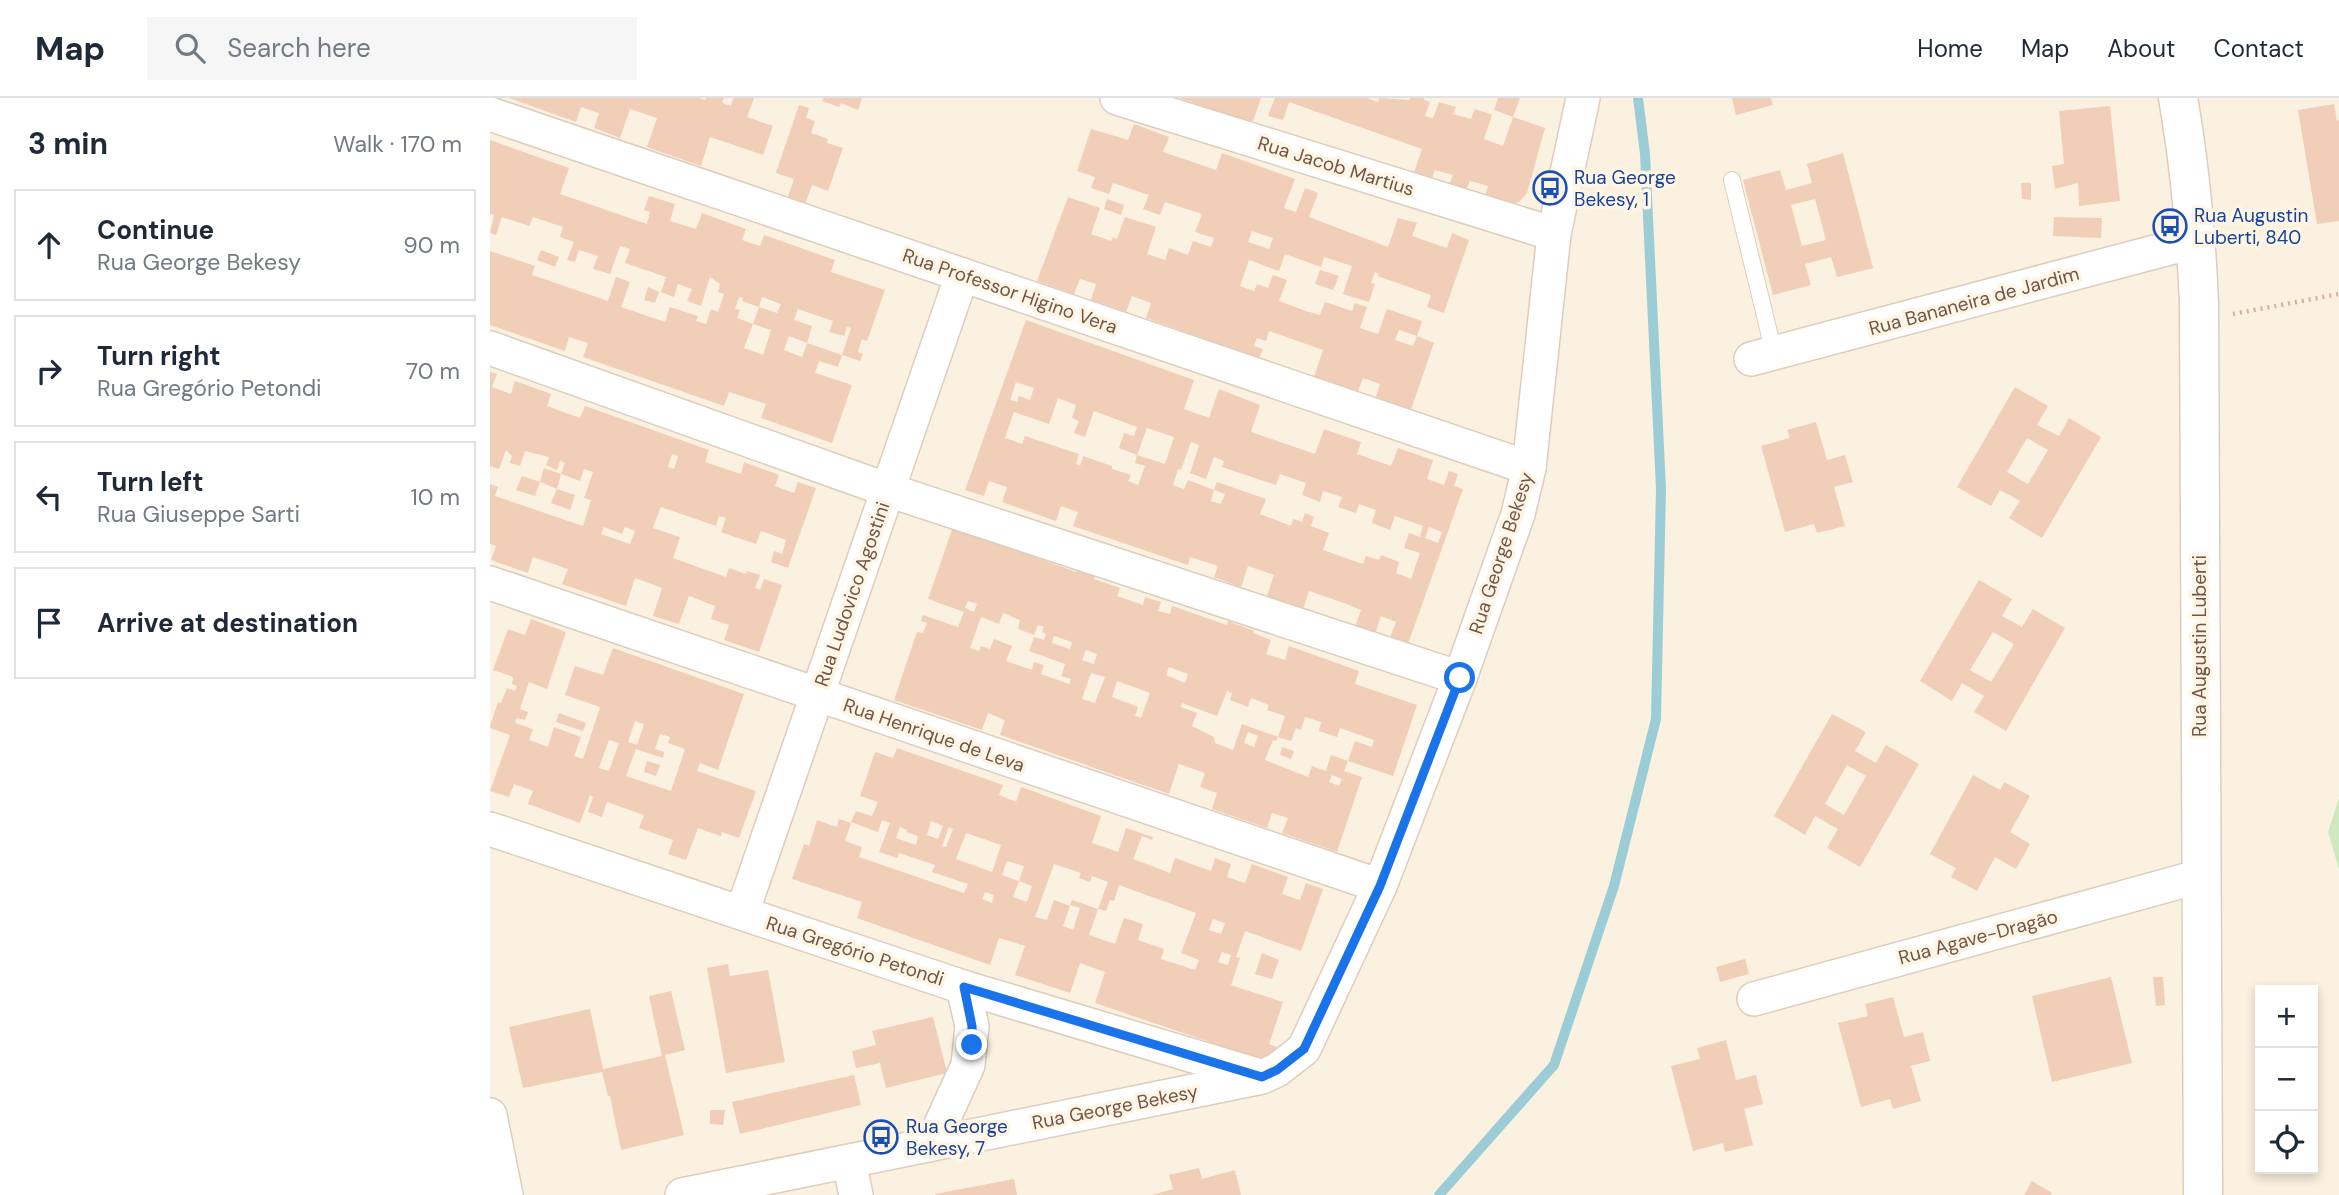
<!DOCTYPE html>
<html lang="en">
<head>
<meta charset="utf-8">
<style>
  :root { --surface:#fff; --page:#f6f6f7; --text:#1f2937; --muted:#747a83; --line:#e0e1e3 }
  body { margin:0; font-family:"DM Sans",sans-serif; background:var(--page); color:var(--text) }
  .controls { position:absolute; right:21px; bottom:21px; display:grid; overflow:hidden; border-radius:0px; box-shadow:0 4px 10px #0003 }
  .controls button { width:63px; height:63px; display:grid; place-items:center; padding:0; border:0; border-bottom:2px solid var(--line); background:var(--surface); color:var(--text); font:35px sans-serif }
  .stop { position:absolute; width:21px; height:21px; margin:-16px; border:5px solid #1a73e8; border-radius:50%; background:#fff }
  .stop.end { background:#1a73e8; border-color:#fff; box-shadow:0 2px 7px #0008 }
  .list { margin:0; padding:0; list-style:none }
  h2 { display:flex; justify-content:space-between; align-items:center; height:91px; margin:0; padding:0 28px; font-size:30px }
  h2 small { font-size:23px; font-weight:400; color:var(--muted) }
  .list li { display:grid; grid-template-columns:46px 1fr auto; gap:21px; align-items:center; box-sizing:border-box; height:112px; margin:0 14px 14px; padding:0 14px; border:2px solid var(--line); border-radius:0px }
  .list b { display:block; font-size:26px; white-space:nowrap }
  .list p { margin:0; font-size:23px; white-space:nowrap; color:var(--muted) }
  .list em { font-size:23px; font-style:normal; color:var(--muted) }
  .icon { flex:none; width:38px; height:38px; fill:none; stroke:currentColor; stroke-width:2; stroke-linecap:round; stroke-linejoin:round }
  .map { position:relative; flex:none; width:1849px; height:1097px; overflow:hidden }
  header { display:flex; align-items:center; gap:42px; box-sizing:border-box; height:98px; padding:0 35px; background:var(--surface); border-bottom:2px solid var(--line) }
  header strong { font-size:33px }
  nav { display:flex; gap:38px; margin-inline-start:auto; font-size:24px }
  .search { width:490px; height:63px; background:var(--page); display:flex; align-items:center; gap:18px; box-sizing:border-box; padding:0 24px; border-radius:0px; color:var(--muted); font-size:26px }
  main { display:flex }
  aside { flex:1; background:var(--surface) }
  .map>svg:first-child { display:block }
  .green { fill:#d0e8bf }
  .lines { fill:none; stroke-linecap:round; stroke-linejoin:round }
  .stream { stroke:#9ccdd6; stroke-width:10 }
  .building { fill:#f0ceb8; fill-rule:evenodd }
  .service-casing { stroke:#dfcdbc; stroke-width:18 }
  .minor-casing { stroke:#dfcdbc; stroke-width:36 }
  .tertiary-casing { stroke:#dfcdbc; stroke-width:41 }
  .path { stroke:#d4b19c; stroke-width:4.5; stroke-dasharray:2 5; stroke-linecap:butt }
  .service { stroke:#fff; stroke-width:16 }
  .minor { stroke:#fff; stroke-width:33 }
  .tertiary { stroke:#fff; stroke-width:38 }
  .route { stroke:#1a73e8; stroke-width:9 }
  .labels { text-anchor:middle; dominant-baseline:central; stroke-width:7; stroke-linejoin:round; paint-order:stroke }
  .street-label { font-size:19px; fill:#715648; stroke:#fff5e5 }
  .transit-label { font-size:19px; fill:#164399; stroke:#fff5e5; text-anchor:start }
</style>
</head>
<body>
<header>
<strong>Map</strong>
<div class="search"><svg class="icon" aria-label="search" viewBox="0 0 24 24"><circle cx="10" cy="10" r="6"/><path d="M15 15l6 6"/></svg>Search here</div>
<nav><a>Home</a><a>Map</a><a>About</a><a>Contact</a></nav>
</header>
<main>
<aside>
<h2>3 min<small>Walk · 170 m</small></h2>
<ul class="list">
<li><svg class="icon" aria-label="ahead" viewBox="0 0 24 24"><path d="M12 20V5M6 11l6-6 6 6"/></svg><div><b>Continue</b><p>Rua George Bekesy</p></div><em>90 m</em></li>
<li><svg class="icon" aria-label="right" viewBox="0 0 24 24"><path d="M7 20v-9h11M14 6l5 5-5 5"/></svg><div><b>Turn right</b><p>Rua Gregório Petondi</p></div><em>70 m</em></li>
<li><svg class="icon" aria-label="left" viewBox="0 0 24 24"><path d="M17 20v-9H6M10 6l-5 5 5 5"/></svg><div><b>Turn left</b><p>Rua Giuseppe Sarti</p></div><em>10 m</em></li>
<li><svg class="icon" aria-label="arrive" viewBox="0 0 24 24"><path d="M6 21V4h12l-3 4 3 4H6"/></svg><div><b>Arrive at destination</b></div></li>
</ul>
</aside>
<div class="map">
<svg width="1849" height="1097" viewBox="0 0 1849 1097">
  <rect width="100%" height="100%" fill="#fbf1e0"/>
  <path class="green" d="M1849,700V771L1838,734Z"/>
  <g class="lines">
    <path class="stream" d="M949,1097L1064,967L1124,788L1166,621L1171,391L1155,56L1148,0"/>
  </g>
  <g class="building">
    <path d="M19,0H209L215,2L216,0H234L232,5L241,8L243,0H264L257,19L283,28L273,57L220,39L211,68L157,49L167,20L140,11L130,40L104,30L109,15L91,9L86,24Z"/>
    <path d="M333,0H372L368,12L351,5L349,9L332,3Z"/>
    <path d="M690,0H771L762,26Z"/>
    <path d="M785,0H877L888,4L889,0L919,2L920,0H934V2L940,4L935,18L943,20L949,4L966,9L963,16L981,21L985,11L1002,17L994,41L1013,48L1023,19L1055,30L1037,95L1029,104L1019,107L994,101L998,88L980,83L975,95L958,89L963,77L945,72L939,89L921,83L932,51L799,4L793,22L778,18Z"/>
    <path d="M1008,0H1030L1023,19L1004,12Z"/>
    <path d="M1242,0H1281L1283,7L1246,17Z"/>
    <path d="M1844,6L1847,23L1849,22V123L1827,126L1808,12Z"/>
    <path d="M309,7L319,10L316,20L325,23L321,35L338,41L337,45L353,50L338,93L322,87L315,106L298,99L304,81L286,75Z"/>
    <path d="M1620,8L1630,103L1589,108L1588,85L1565,91L1562,68L1574,66L1569,13Z"/>
    <path d="M644,26L679,39L673,54L726,72L732,55L805,81L794,110L806,114L815,90L828,95L819,119L898,149L908,120L927,125L922,138L957,150L962,135L979,142L954,215L937,209L941,197L888,178L889,176L885,174L881,185L885,186L879,204L853,196L862,168L834,159L831,169L795,156L789,173L759,162L750,188L764,193L767,186L778,190L783,177L797,182L789,203L816,213L830,217L835,204L862,213L865,205L877,209L870,230L888,236L897,211L932,223L927,238L909,232L905,242L923,248L927,238L944,245L920,314L885,302L890,286L873,280L867,296L849,290L850,288L824,279L833,252L779,233L776,243L767,240L764,248L773,251L769,260L656,220L661,205L642,198L636,214L601,202L606,186L590,181L584,196L547,183L578,99L610,110L601,136L621,143L623,139L627,141L635,119L666,129L657,156L675,162L679,150L698,157L703,143L721,149L724,140L705,134L712,116L675,104L670,117L653,111L659,97L623,85L619,96L601,90L605,79L587,73L601,31L638,42ZM762,133L783,140L779,151L758,144Z"/>
    <path d="M0,42L79,70L70,96L157,126L160,114L154,112L159,98L185,106L180,123L206,131L212,115L256,131L252,142L270,148L274,137L345,162L341,174L395,192L377,243L372,241L368,254L373,256L370,263L352,257L361,230L357,229L354,238L339,234L343,223L308,211L304,222L322,228L317,245L299,238L294,252L312,259L317,245L352,257L348,269L329,263L325,275L362,287L342,345L271,320L276,306L239,294L234,308L93,259L98,245L79,239L75,253L0,227V153L45,168L42,177L118,203L126,179L140,184L131,209L175,224L180,209L208,218L206,223L216,226L221,211L228,214L234,196L228,194L230,186L220,179L211,208L197,203L202,191L188,186L184,199L171,194L176,179L135,165L140,151L130,148L120,176L103,171L108,158L89,152L85,164L77,162L84,144L70,139L73,129L43,119L39,128L12,119L6,137L0,135L4,117L0,116ZM249,199L253,200L252,203L269,209L272,199L291,206L287,215L269,209L263,226L281,232L273,257L254,250L263,226L247,220L250,212L245,211Z"/>
    <path d="M1353,55L1383,170L1347,179L1341,159L1315,166L1321,187L1283,197L1253,82L1290,72L1296,92L1322,85L1317,66ZM1325,101L1336,142L1312,148L1301,107Z"/>
    <path d="M1531,85H1541V102L1532,101Z"/>
    <path d="M617,101L634,107L631,117L614,111Z"/>
    <path d="M1564,119L1612,120L1611,140L1563,138Z"/>
    <path d="M51,152L69,159L65,169L47,162Z"/>
    <path d="M830,172L849,178L843,192L825,186Z"/>
    <path d="M158,189L169,194L165,205L154,202Z"/>
    <path d="M536,222L704,282L694,311L719,320L729,291L770,307L761,334L825,356L834,331L871,344L867,356L901,368L908,350L943,362L937,381L954,387L959,373L968,376L964,388L973,391L917,549L899,542L906,524L891,518L885,536L865,529L871,512L854,505L819,493L813,511L777,498L784,477L758,468L751,489L724,479L728,468L700,459L698,467L583,428L588,414L571,408L566,423L512,404L517,389L499,383L494,398L475,392ZM526,284L544,290L540,302L529,298L527,304L520,302ZM568,300L586,307L582,320L589,323L584,335L595,339L604,313L647,329L644,338L634,335L629,350L647,357L657,330L684,339L675,366L647,357L645,365L655,368L648,387L638,383L641,377L622,371V368L593,358L590,368L586,366L589,356L535,338L532,346L515,340L524,314L559,326ZM701,344L709,347L700,375L716,381L724,359L734,363L732,369L786,387L790,376L816,385L812,397L830,404L833,393L852,399L848,409L866,415L869,406L886,412L882,425L900,432L905,418L933,428L930,439L919,435L914,450L930,455L921,481L906,475L909,464L891,457L889,462L876,458L873,466L833,452L839,435L821,428L824,419L815,415L812,424L803,421L801,428L770,416L776,401L727,384L724,392L735,396L731,406L721,403L724,392L698,382L694,391L683,387L688,371L691,372ZM939,429L952,434L948,445L935,440Z"/>
    <path d="M0,274L7,276L2,289L21,296L25,283L61,296L57,308L90,320L95,308L219,352L215,364L251,376L254,364L289,377L285,388L304,395L308,384L326,390L298,470L281,464L284,453L292,456L296,442L271,433L266,446L236,436L231,434L236,420L229,418L226,428L171,409L165,424L163,430L190,439L183,460L236,479L239,470L256,476L257,473L270,477L265,490L270,492L274,481L292,487L269,554L234,542L239,527L221,521L225,508L199,498L189,526L163,518L172,490L145,480L136,508L72,486L78,471L61,465L43,459L38,475L1,462L6,448L0,446V386L8,389L5,398L93,428L101,402L94,400L103,374L94,371L90,383L71,376L67,391L50,384L54,370L71,376L75,365L70,363L67,372L56,367L59,359L35,353L30,368L20,365L22,358L16,352L9,371L0,368ZM182,356L188,358L184,371L178,369ZM114,429L132,436L135,429L145,433L140,446L111,436Z"/>
    <path d="M1525,289L1558,308L1547,327L1569,338L1579,320L1611,339L1552,440L1519,420L1530,403L1510,392L1501,408L1467,389ZM1537,340L1558,352L1538,386L1517,374Z"/>
    <path d="M1326,324L1337,362L1355,357L1363,384L1344,389L1355,428L1327,435L1324,426L1295,434L1271,348L1300,340L1297,332Z"/>
    <path d="M32,378L50,384L45,398L26,392Z"/>
    <path d="M67,391L85,397L80,412L61,405Z"/>
    <path d="M463,429L586,474L587,472L605,477L604,481L630,490L627,498L653,507L655,499L671,504L668,513L680,516L682,508L737,527L738,523L764,533L763,535L781,542L776,556L795,562L799,548L869,573L865,586L927,607L903,678L858,663L854,673L872,679L847,754L792,735L798,720L782,715L777,730L722,711L727,695L710,689L715,675L689,666L679,696L510,637L515,622L498,615L492,632L404,602L427,534L433,535L437,525L431,523L433,517L468,529L474,514L438,501ZM478,503L487,506L484,514L475,510ZM513,515L530,522L528,531L544,537L548,527L554,529L552,534L556,536L554,542L544,539L539,553L575,566L571,578L581,581L579,586L551,576L554,567L544,564L542,572L516,563L522,548L504,541L500,551L491,548L489,553L480,550L491,519L509,526ZM564,538L582,544L580,551L562,545ZM596,552L607,556L604,566L592,562ZM679,569L698,576L695,585L676,577ZM601,575L615,579L605,605L592,601ZM627,583L660,595L651,620L645,618L648,609L622,599ZM737,593L742,595L740,602L758,609L761,600L779,607L777,612L795,618L788,639L801,643L806,630L811,632L815,619L831,624L829,633L847,639L850,630L884,642L882,649L865,643L858,663L841,657L836,673L822,668L818,679L775,662L783,642L786,643L788,639L752,626L743,652L725,645L724,639L702,628L707,615L691,609L692,605L727,618ZM758,634L768,638L764,649L754,645ZM842,677L852,681L849,688L839,684Z"/>
    <path d="M1489,482L1522,501L1512,518L1532,529L1543,511L1575,530L1516,633L1484,614L1494,598L1472,585L1462,603L1430,583ZM1503,534L1524,546L1501,584L1480,572Z"/>
    <path d="M41,521L76,534L57,591L39,584L30,611L38,614L35,622L27,620L25,625L43,631L39,642L58,649L64,629L91,639L84,658L93,661L110,609L75,597L85,568L113,577L123,550L254,596L228,672L210,665L207,673L266,693L249,740L232,734L231,738L208,730L196,762L178,756L183,742L149,730L154,717L117,704L112,719L98,714L103,699L100,697L90,725L38,706L43,693L24,686L19,699L0,693L20,637L0,630V628L8,604L11,605L17,590L25,593L27,588L22,586L23,580L21,578L3,572L18,531L35,537ZM145,623L154,626L147,647L138,644ZM170,636L180,639L178,645L195,651L181,693L136,678L146,651L173,660L174,654L165,651ZM119,642L129,645L119,673L109,670Z"/>
    <path d="M69,615L96,625L93,633L66,624Z"/>
    <path d="M1342,616L1376,634L1365,653L1386,665L1396,647L1429,666L1370,769L1337,750L1348,731L1325,718L1315,737L1284,718ZM1357,667L1376,678L1354,717L1335,706Z"/>
    <path d="M792,649L804,653L801,661L790,657Z"/>
    <path d="M407,650L513,687L509,697L526,704L531,689L611,718L602,745L628,754L636,730L663,739L662,742L652,738L643,761L680,775L685,760L721,773L725,760L741,766L737,779L755,785L762,766L798,779L792,796L810,802L816,785L833,791L811,853L755,833L746,859L750,860L741,887L793,904L779,946L787,949L782,959L776,963L605,905L615,874L590,865L580,895L525,877L535,848L509,840L500,867L367,820L372,804L302,781L314,746L319,748L327,722L347,729L349,721L361,725L355,743L372,749L369,759L474,795L478,786L442,774L445,767L409,755L407,760L389,754L400,725L392,722L388,734L361,724L366,713L382,718L388,704L370,698L385,654L403,660ZM441,723L453,728L448,741L437,737ZM410,729L417,732L416,734L428,738L426,747L406,740ZM459,729L463,731L456,749L452,748ZM476,735L511,747L502,774L466,761ZM517,763L534,768L529,783L542,788L537,804L523,799L529,783L512,777ZM564,766L591,775L589,780L600,784L602,778L618,784L608,811L616,813L620,802L624,803L629,787L706,815L691,855L709,862L705,872L671,861L674,851L648,842L653,826L634,820L625,846L599,837L608,811L582,802L580,807L590,810L583,832L573,828L580,808L564,802L557,822L545,819ZM495,794L504,797L502,805L492,801ZM723,821L735,825L731,836L719,832ZM732,854L741,857L738,867L728,864Z"/>
    <path d="M157,663L170,667L166,678L154,674Z"/>
    <path d="M1483,677L1510,692L1514,684L1540,698L1520,734L1540,746L1526,771L1505,759L1487,793L1461,779L1466,770L1440,756Z"/>
    <path d="M772,855L789,862L782,881L765,876Z"/>
    <path d="M1255,861L1259,876L1230,884L1226,869Z"/>
    <path d="M238,866L240,878L278,872L295,964L236,975L217,870Z"/>
    <path d="M1621,879L1642,965L1562,984L1542,898Z"/>
    <path d="M1663,879H1673L1675,907L1666,908Z"/>
    <path d="M181,893L195,952L175,957L194,1037L131,1052L120,998H118L112,974L33,990L19,929L100,911L113,971L172,958L159,898Z"/>
    <path d="M1403,899L1414,939L1433,934L1440,963L1421,968L1431,1003L1403,1011L1400,1001L1371,1009L1348,925L1378,918L1375,906Z"/>
    <path d="M443,919L457,975L396,990L390,965L366,970L362,953L386,947L382,933Z"/>
    <path d="M1236,942L1246,982L1266,977L1273,1006L1254,1011L1263,1047L1235,1054L1233,1045L1203,1053L1181,968L1210,961L1207,950Z"/>
    <path d="M364,977L371,1007L250,1036L242,1004Z"/>
    <path d="M220,1012H235L233,1027L220,1026Z"/>
    <path d="M709,1070L712,1081L745,1072L751,1097H662L683,1091L679,1077Z"/>
    <path d="M524,1081L527,1097H445V1096Z"/>
    <path d="M1542,1083L1562,1095L1561,1097H1534Z"/>
  </g>
  <g class="lines">
    <defs>
      <path id="service" d="M1242,82L1284,255"/>
      <g id="minor">
        <path d="M627,0L1064,136"/>
        <path d="M0,16L1039,370"/>
        <path d="M0,250L398,392L970,580"/>
        <path d="M1261,261L1706,143"/>
        <path d="M0,485L890,788"/>
        <path d="M0,731L473,889L767,977"/>
        <path d="M252,815L472,177"/>
        <path d="M1264,901L1711,778"/>
        <path d="M0,1017L16,1097"/>
        <path d="M442,1046L478,967L482,928L473,889"/>
        <path d="M359,1064L366,1097"/>
        <path d="M192,1097L772,979L787,972L814,951L890,788L970,580L1028,416L1039,370L1064,136L1093,0"/>
      </g>
      <path id="tertiary" d="M1688,0C1700,68 1706,136 1709,205L1713,1097"/>
    </defs>
    <use href="#service" class="service-casing"/>
    <use href="#minor" class="minor-casing"/>
    <use href="#tertiary" class="tertiary-casing"/>
    <path class="path" d="M1743,216L1849,196"/>
    <use href="#service" class="service"/>
    <use href="#minor" class="minor"/>
    <use href="#tertiary" class="tertiary"/>
  </g>
  <g class="lines">
    <path class="route" d="M482,947V928L474,889L772,979L787,972L814,951L890,788L970,580"/>
  </g>
  <defs>
    <symbol id="bus-ring" viewBox="-11 -11 22 22"><circle r="9.5" fill="#fff5e5" stroke="#1a4fb4" stroke-width="1.5"/><path d="M-5-6H5V4H4V6H2V4H-2V6H-4V4H-5ZM-3.5-4V0h7V-4ZM-3.5 1.2v1.5H-2V1.2ZM2 1.2v1.5H3.5V1.2Z" fill="#1a4fb4"/></symbol>
  </defs>
  <g fill-rule="evenodd">
    <use href="#bus-ring" x="1041" y="71" width="38" height="38"/>
    <use href="#bus-ring" x="1661" y="109" width="38" height="38"/>
    <use href="#bus-ring" x="372" y="1020" width="38" height="38"/>
  </g>
  <g class="labels">
    <g class="street-label">
      <text transform="translate(846 68) rotate(17)">Rua Jacob Martius</text>
      <text transform="translate(520 193) rotate(19)">Rua Professor Higino Vera</text>
      <text transform="translate(1484 203) rotate(-15)">Rua Bananeira de Jardim</text>
      <text transform="translate(1011 455) rotate(-72)">Rua George Bekesy</text>
      <text transform="translate(362 496) rotate(-71)">Rua Ludovico Agostini</text>
      <text transform="translate(1709 548) rotate(-90)">Rua Augustin Luberti</text>
      <text transform="translate(444 637) rotate(19)">Rua Henrique de Leva</text>
      <text transform="translate(1488 839) rotate(-15)">Rua Agave-Dragão</text>
      <text transform="translate(365 853) rotate(18)">Rua Gregório Petondi</text>
      <text transform="translate(625 1009) rotate(-11)">Rua George Bekesy</text>
    </g>
    <g class="transit-label">
      <text x="1084" y="79">Rua George<tspan x="1084" dy="22">Bekesy, 1</tspan></text>
      <text x="1704" y="117">Rua Augustin<tspan x="1704" dy="22">Luberti, 840</tspan></text>
      <text x="416" y="1028">Rua George<tspan x="416" dy="22">Bekesy, 7</tspan></text>
    </g>
  </g>
</svg>
<div class="controls">
<button>+</button>
<button>−</button>
<button><svg class="icon" aria-label="locate" viewBox="0 0 24 24"><circle cx="12" cy="12" r="6"/><path d="M12 2v4M12 18v4M2 12h4M18 12h4"/></svg></button>
</div>
<div class="stop" style="left:970px;top:580px"></div>
<div class="stop end" style="left:482px;top:947px"></div>
</div>
</main>
</body>
</html>
